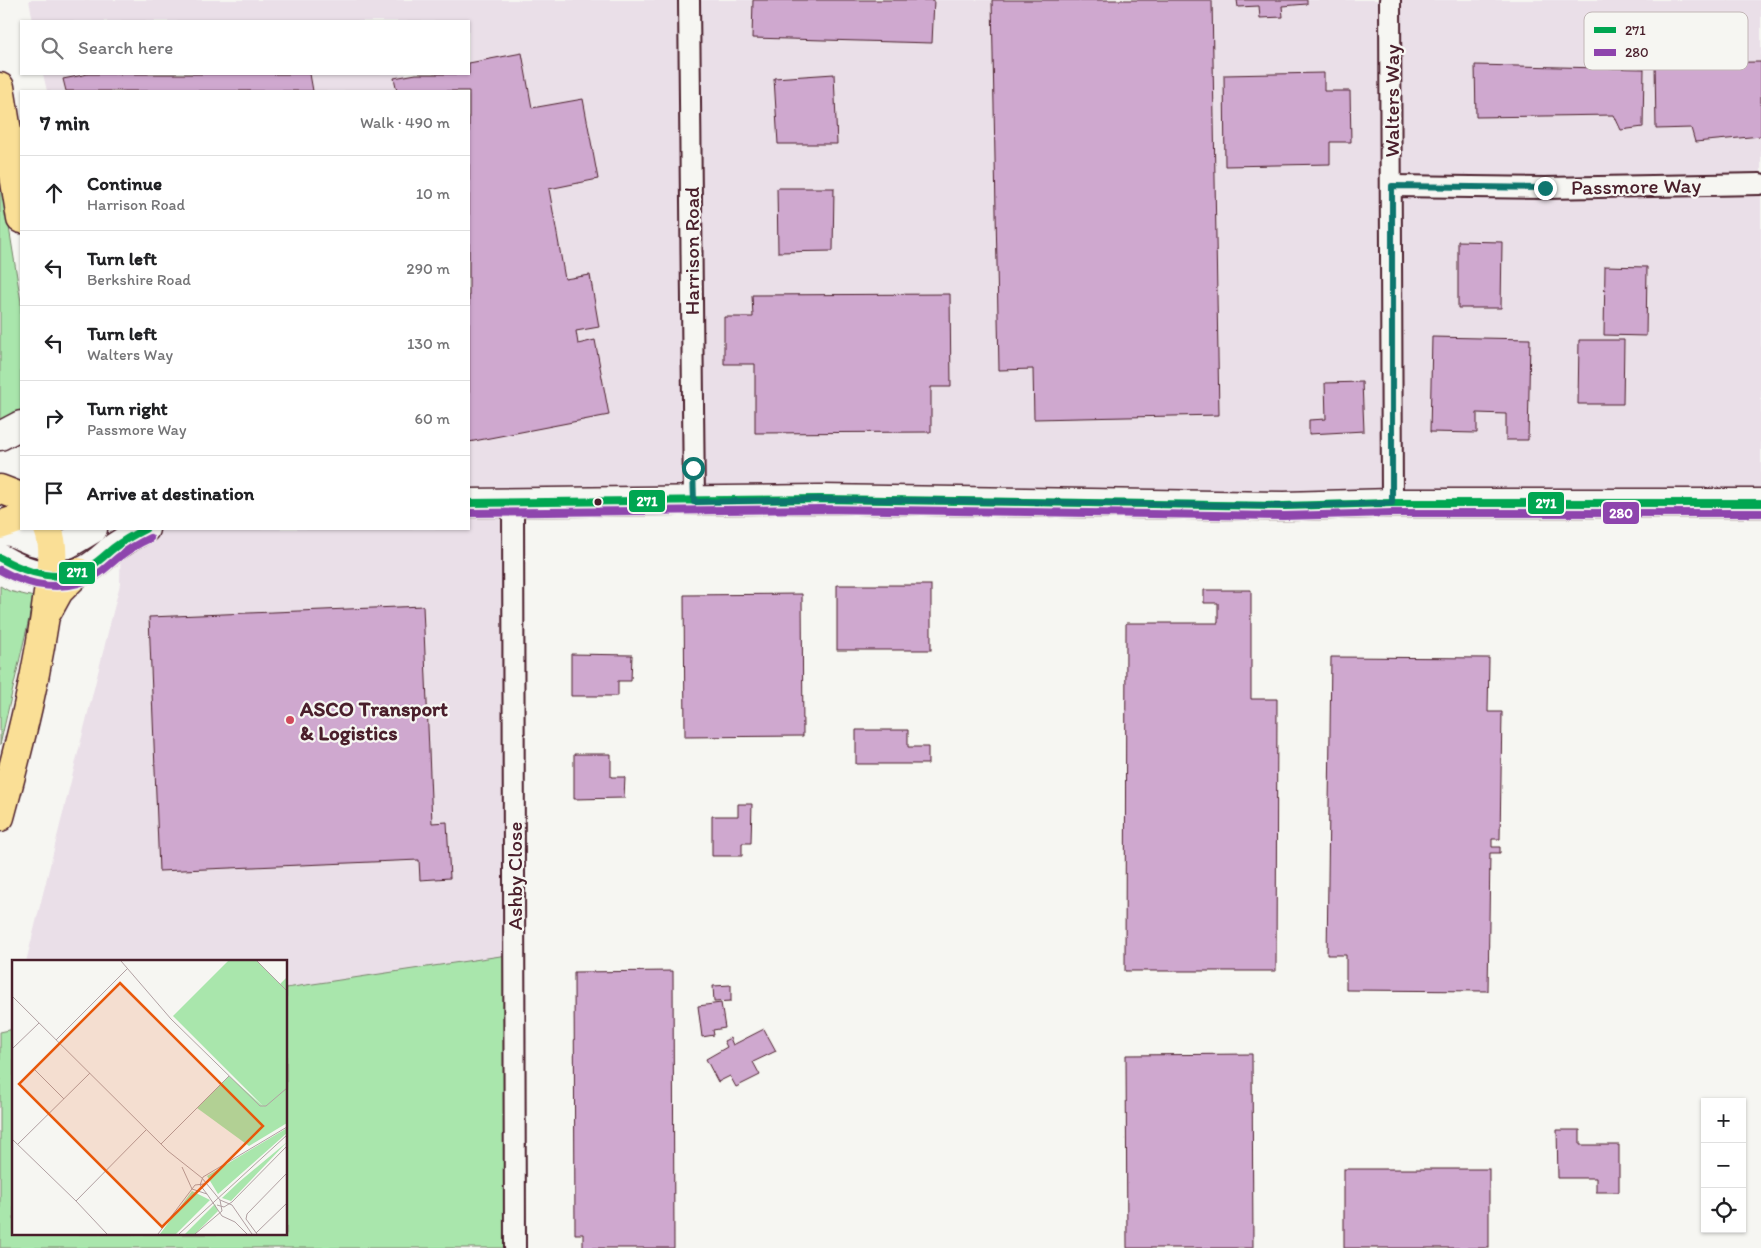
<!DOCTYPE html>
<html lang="en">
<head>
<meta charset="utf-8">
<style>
  :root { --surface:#fff; --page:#f6f6f6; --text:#202124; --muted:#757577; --line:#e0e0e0 }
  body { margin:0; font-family:Itim,sans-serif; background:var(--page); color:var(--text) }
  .controls { position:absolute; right:15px; bottom:15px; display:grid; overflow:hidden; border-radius:0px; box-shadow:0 1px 4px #0004 }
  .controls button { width:45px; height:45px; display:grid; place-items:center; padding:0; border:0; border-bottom:1px solid var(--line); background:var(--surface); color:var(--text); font:25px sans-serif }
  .stop { position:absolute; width:15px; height:15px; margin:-11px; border:4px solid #0f766e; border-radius:50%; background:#fff }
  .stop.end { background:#0f766e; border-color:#fff; box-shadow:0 1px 5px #0008 }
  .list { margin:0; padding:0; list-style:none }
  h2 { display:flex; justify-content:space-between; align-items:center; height:65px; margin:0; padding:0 20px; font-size:21px }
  h2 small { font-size:16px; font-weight:400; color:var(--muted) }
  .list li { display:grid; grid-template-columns:32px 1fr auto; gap:15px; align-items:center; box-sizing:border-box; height:75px; padding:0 20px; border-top:1px solid var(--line) }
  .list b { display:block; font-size:19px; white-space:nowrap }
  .list p { margin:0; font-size:16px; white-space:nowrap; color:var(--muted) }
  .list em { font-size:16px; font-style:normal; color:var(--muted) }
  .icon { flex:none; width:28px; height:28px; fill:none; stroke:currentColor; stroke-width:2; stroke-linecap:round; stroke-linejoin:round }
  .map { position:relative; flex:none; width:1761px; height:1248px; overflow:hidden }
  .search { position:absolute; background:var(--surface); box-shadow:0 1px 4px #0004; left:20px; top:20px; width:450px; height:55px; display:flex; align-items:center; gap:12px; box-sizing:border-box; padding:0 18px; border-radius:0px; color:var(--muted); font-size:19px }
  .panel { position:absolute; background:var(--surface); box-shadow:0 1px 4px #0004; left:20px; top:90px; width:450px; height:440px; border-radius:0px }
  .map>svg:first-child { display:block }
  .built { fill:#eadfe8 }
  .green { fill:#a9e6ac; stroke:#7a826c }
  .building { fill:#cfa8cf; stroke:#4a1f2b }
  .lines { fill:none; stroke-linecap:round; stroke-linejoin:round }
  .street-casing { stroke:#4a1f2b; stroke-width:24 }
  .secondary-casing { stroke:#4a1f2b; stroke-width:31 }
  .highway-casing { stroke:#4a1f2b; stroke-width:31 }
  .street { stroke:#f6f6f2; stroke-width:20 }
  .secondary { stroke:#f6f6f2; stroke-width:28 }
  .highway { stroke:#fadf96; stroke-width:28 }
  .bus-1-casing { stroke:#f6f6f2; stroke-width:11 }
  .bus-2-casing { stroke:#f6f6f2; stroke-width:11 }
  .bus-1 { stroke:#00a651; stroke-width:8 }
  .bus-2 { stroke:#8e44ad; stroke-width:8 }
  .route { stroke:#0f766e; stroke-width:6 }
  .bus-dot { fill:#4a1f2b; stroke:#f6f6f2; stroke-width:2 }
  .poi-dot { fill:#d1495b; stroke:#f6f6f2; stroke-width:2 }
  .labels { text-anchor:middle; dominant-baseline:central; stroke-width:4.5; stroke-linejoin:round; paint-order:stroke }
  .street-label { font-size:21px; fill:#4a1f2b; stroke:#f6f6f2 }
  .poi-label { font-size:21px; font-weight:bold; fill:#4a1f2b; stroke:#f6f6f2; text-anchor:start }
  .inset-road { fill:none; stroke:#b1a0a2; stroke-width:1 }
  .view { fill:#e8590c; fill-opacity:0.15; stroke:#e8590c; stroke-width:2.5 }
  .inset-edge { fill:none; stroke:#4a1f2b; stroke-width:2.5 }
  .key { fill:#f6f6f2; stroke:#c2b6b6; stroke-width:1 }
  .key-label { font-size:14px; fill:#4a1f2b }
  .line-badge { stroke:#f6f6f2; stroke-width:2 }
  .badge-label { font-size:14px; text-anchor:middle; font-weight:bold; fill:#fff }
</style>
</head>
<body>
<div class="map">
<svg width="1761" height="1248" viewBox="0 0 1761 1248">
  <rect width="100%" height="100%" fill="#f6f6f2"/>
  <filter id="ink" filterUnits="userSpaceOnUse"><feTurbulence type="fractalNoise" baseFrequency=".02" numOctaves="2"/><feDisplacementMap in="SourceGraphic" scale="10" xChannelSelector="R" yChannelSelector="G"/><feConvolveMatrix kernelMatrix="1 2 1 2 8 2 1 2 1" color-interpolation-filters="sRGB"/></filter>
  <g filter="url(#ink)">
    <path class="built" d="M29,0H1761V514H513L516,955L286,989V962H26L120,584L121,529H469V91H47L43,74H469V21H33Z"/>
    <g class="green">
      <path d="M0,171L21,302V412L0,422Z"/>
      <path d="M0,586L9,591L34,597L0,745Z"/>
      <path d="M514,954L515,1248H0V1032L14,1029V1234H286V988Z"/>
    </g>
    <g class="building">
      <path d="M753,0H934L932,43L752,38Z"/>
      <path d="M992,0H1212L1219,415L1034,419L1033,369L999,370Z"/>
      <path d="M1237,0H1307V4L1282,6L1283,17L1260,18L1259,6L1238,7Z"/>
      <path d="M522,53L532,108L583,99L598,179L549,189L565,279L590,275L599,327L576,331L578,344L595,340L609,415L469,442V91H397L394,78L416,74H469V63Z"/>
      <path d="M1761,62V136L1695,142L1691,128L1656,129L1655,63Z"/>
      <path d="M1475,65L1644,69L1643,127L1621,130L1614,115L1476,117Z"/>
      <path d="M1324,73V91H1350L1351,142H1330V164L1225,166L1224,75Z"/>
      <path d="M88,74H310L313,91H66L63,79Z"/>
      <path d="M834,74L837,144H778L774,78Z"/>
      <path d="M777,188H834L833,251L778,252Z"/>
      <path d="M1458,241L1502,242L1501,308H1458Z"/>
      <path d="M1605,266L1647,267L1646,336L1604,335Z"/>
      <path d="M950,294L951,387H931V432L755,433V364H724V317H753L752,295Z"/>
      <path d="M1432,337L1530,339L1528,440H1506V414L1477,413V433L1430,432Z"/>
      <path d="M1579,340H1624L1623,404H1578Z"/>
      <path d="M1362,382L1364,431L1309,434V420L1326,419L1325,383Z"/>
      <rect x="837" y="585" width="94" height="65"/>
      <path d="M1204,590H1251V699H1277L1276,971H1125L1126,623H1218V603H1204Z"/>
      <path d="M802,594L803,736L685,737L684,595Z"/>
      <path d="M423,606L432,823L447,822L450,878L420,880L419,860L159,871L149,617Z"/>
      <path d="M571,654L632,655L631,681H618V696H571Z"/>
      <path d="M1331,657L1489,658L1488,712H1502L1500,839H1492V847H1500V853H1490L1488,991L1346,990V955H1327Z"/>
      <path d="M856,730H908V747H928V764H856Z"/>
      <path d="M574,754H611V777H625L624,798L574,799Z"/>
      <path d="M738,804H752L751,843H742V856H712V816H738Z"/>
      <path d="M673,971L674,1248H583V1234H575L574,972Z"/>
      <path d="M731,985V1001L714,1002L713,986Z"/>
      <path d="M721,1003L725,1028L713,1030L714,1035L702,1037L698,1006Z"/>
      <path d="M764,1029L776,1051L753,1062L760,1075L736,1087L730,1076L718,1082L706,1059L727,1047L724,1041L730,1038L733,1045Z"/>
      <path d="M1252,1054L1253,1248H1127L1126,1055Z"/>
      <path d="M1557,1130H1580V1145H1619V1192H1596V1178H1558Z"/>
      <rect x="1344" y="1169" width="145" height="79"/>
    </g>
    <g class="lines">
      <defs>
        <g id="street">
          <path d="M689,0L694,502"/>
          <path d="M1390,0L1392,503"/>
          <path d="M1391,186L1545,188L1760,184"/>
          <path d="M513,503L515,1248"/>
        </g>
        <g id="secondary">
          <path d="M0,436L21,425"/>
          <path d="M469,503L820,499L1284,506L1392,503H1761"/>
          <path d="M0,531L11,532L32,541L52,546L68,544L93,529"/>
          <path d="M0,558C24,573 57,583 85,570C96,565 105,555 115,547C125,540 135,534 145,529"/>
        </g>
        <g id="highway">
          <path d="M0,87L21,219"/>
          <path d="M0,489L21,497"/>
          <path d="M0,525L21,518"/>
          <path d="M48,611L59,591L78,572"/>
          <path d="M0,817C20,743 39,669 48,593C51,571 56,550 48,529"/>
        </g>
      </defs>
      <use href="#street" class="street-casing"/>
      <use href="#secondary" class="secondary-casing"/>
      <use href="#highway" class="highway-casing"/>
      <use href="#street" class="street"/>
      <use href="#secondary" class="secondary"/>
      <use href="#highway" class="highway"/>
      <defs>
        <g id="bus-1">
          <path d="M469,503L820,499L1284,506L1392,503H1761"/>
          <path d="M0,558C27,573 63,585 91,566C100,561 107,553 115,547C124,540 135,534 145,529"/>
        </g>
        <g id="bus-2">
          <path d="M469,513L820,509L1284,516L1392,513H1761"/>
          <path d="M0,570C28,586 66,594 96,575C105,570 112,562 120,556C129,549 139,543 150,538"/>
        </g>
      </defs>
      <use href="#bus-1" class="bus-1-casing"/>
      <use href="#bus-2" class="bus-2-casing"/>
      <use href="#bus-1" class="bus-1"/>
      <use href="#bus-2" class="bus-2"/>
    </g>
  </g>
  <g class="lines" filter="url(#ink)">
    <path class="route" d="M693,468L694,502L820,499L1284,506L1392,503V186L1545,188"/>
  </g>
  <circle class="bus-dot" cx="598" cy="502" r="4.5"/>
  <circle class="poi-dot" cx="290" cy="720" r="5"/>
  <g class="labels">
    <g class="street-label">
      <text transform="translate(1391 101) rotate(-90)">Walters Way</text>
      <text transform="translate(1636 186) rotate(-1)">Passmore Way</text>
      <text transform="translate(691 251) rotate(-90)">Harrison Road</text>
      <text transform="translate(514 876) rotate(-90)">Ashby Close</text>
    </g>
    <g class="poi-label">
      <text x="300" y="708">ASCO Transport<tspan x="300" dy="24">&amp; Logistics</tspan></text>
    </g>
  </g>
  <g transform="translate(12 960)">
    <rect width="275" height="275" fill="#f6f6f2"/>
    <path d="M216,1H245L268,24L275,17V163L237,186L185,148L217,116L252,147L161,56ZM275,168V173L206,234L195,216ZM275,182L219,241L210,238L227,222ZM180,231L198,240L164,274H148ZM203,244L206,251L183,274H173Z" fill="#a9e6ac"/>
    <path class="inset-road" d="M109,1L159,59L248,146H254L275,128M245,1L275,31M0,36L156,191L190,218L208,240L220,245L240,274M44,80L116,8M0,89L27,63M22,109L52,139M0,179L64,241L134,170M6,184L78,113M149,184L217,116M170,207L180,229L195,234L210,256L223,262L235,274M195,234L188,225L191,217L275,167M64,241L95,274M205,245L212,247L220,242L275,186M244,273L275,243M146,274L183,225L192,224M167,274L275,175M183,274L210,251L208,240M245,274L234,259L235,254L275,213"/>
    <path class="view" d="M108,23L251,166L150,267L7,124Z"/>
    <rect width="275" height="275" class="inset-edge"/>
  </g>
  <rect x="1584" y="12" width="164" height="58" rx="8" class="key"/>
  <rect x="1594" y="27" width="22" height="6" fill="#00a651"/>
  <rect x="1594" y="49" width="22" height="7" fill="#8e44ad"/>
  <g class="key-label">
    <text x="1625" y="35">271</text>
    <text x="1625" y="57">280</text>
  </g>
  <g class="line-badge">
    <rect x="628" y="489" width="38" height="24" rx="5" fill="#00a651"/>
    <rect x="1527" y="491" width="38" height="24" rx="5" fill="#00a651"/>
    <rect x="1602" y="501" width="38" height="24" rx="5" fill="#8e44ad"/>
    <rect x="58" y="561" width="38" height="24" rx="5" fill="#00a651"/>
  </g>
  <g class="badge-label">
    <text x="647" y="506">271</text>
    <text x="1546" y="508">271</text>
    <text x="1621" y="518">280</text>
    <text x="77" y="577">271</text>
  </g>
</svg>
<div class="controls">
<button>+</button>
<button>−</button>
<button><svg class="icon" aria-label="locate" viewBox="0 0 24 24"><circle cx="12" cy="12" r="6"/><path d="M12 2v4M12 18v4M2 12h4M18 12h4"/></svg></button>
</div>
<div class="stop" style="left:693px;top:468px"></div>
<div class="stop end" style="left:1545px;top:188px"></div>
<div class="search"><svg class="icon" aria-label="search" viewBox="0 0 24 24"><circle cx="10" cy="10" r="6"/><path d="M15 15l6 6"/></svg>Search here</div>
<section class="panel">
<h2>7 min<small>Walk · 490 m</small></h2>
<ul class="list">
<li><svg class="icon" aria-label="ahead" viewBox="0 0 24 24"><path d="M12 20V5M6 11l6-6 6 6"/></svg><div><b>Continue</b><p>Harrison Road</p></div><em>10 m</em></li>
<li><svg class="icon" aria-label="left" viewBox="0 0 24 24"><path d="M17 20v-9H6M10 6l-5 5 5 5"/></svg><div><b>Turn left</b><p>Berkshire Road</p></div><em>290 m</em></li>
<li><svg class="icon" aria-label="left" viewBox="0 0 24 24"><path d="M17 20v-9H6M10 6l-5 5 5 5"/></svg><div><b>Turn left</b><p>Walters Way</p></div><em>130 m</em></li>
<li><svg class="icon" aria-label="right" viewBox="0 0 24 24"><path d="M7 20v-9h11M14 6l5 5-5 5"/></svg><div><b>Turn right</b><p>Passmore Way</p></div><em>60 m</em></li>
<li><svg class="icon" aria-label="arrive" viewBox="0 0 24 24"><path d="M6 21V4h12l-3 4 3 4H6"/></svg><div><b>Arrive at destination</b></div></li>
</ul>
</section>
</div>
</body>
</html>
